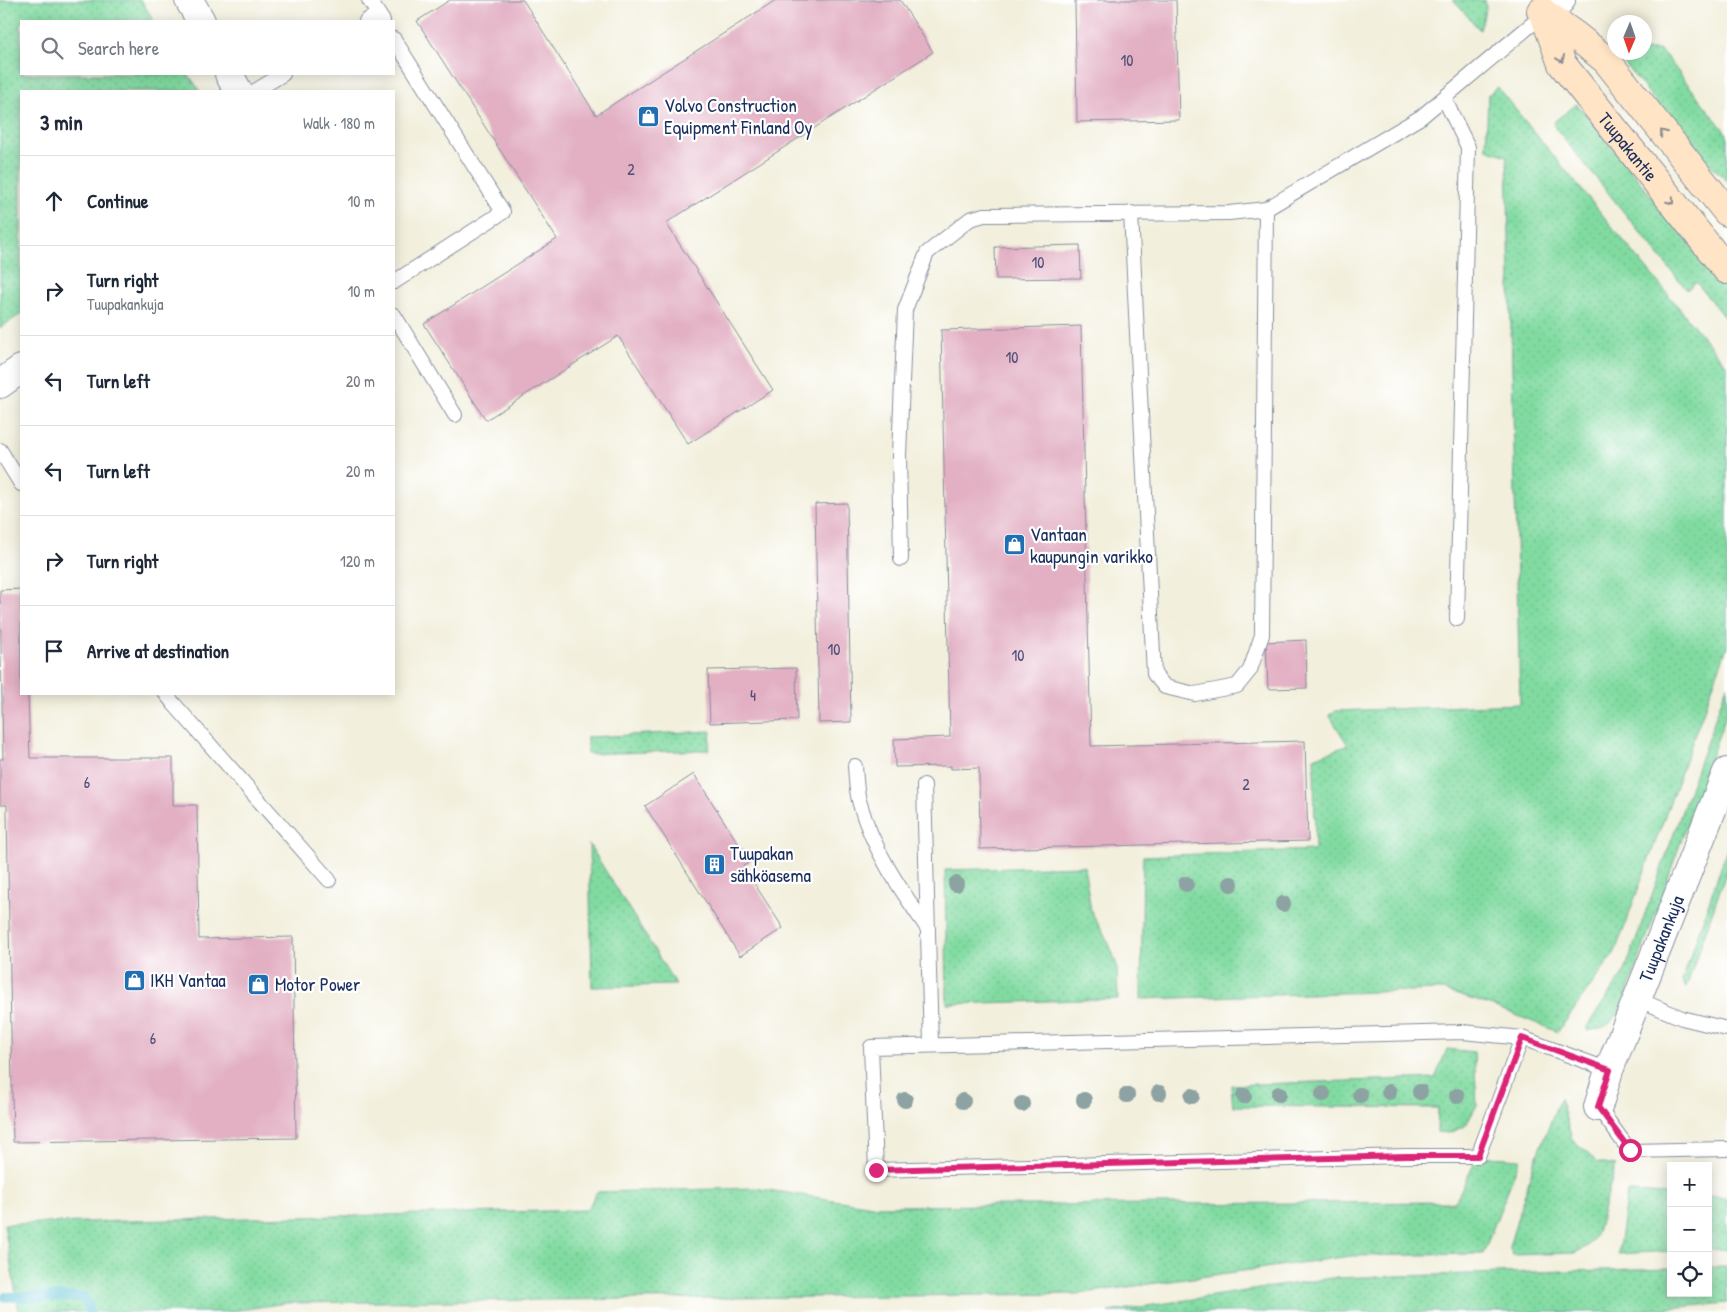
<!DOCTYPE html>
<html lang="en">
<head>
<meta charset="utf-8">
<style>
  :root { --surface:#fff; --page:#f6f6f7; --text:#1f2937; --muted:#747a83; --line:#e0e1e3 }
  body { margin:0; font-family:"Patrick Hand",sans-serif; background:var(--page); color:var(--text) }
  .controls { position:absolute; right:15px; bottom:15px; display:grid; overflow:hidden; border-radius:0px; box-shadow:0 2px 12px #0003 }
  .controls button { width:45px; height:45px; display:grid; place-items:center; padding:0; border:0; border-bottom:1px solid var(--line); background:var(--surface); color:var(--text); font:25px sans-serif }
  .compass { position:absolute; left:1607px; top:15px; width:45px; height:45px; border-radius:50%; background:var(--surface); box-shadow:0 2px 12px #0003; rotate:182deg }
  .stop { position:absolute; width:15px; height:15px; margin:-11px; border:4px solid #db2777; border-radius:50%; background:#fff }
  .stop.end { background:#db2777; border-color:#fff; box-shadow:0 1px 5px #0008 }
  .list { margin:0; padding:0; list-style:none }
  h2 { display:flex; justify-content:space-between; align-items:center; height:65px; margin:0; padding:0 20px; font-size:21px }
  h2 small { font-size:16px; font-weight:400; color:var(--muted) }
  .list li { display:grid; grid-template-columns:32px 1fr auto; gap:15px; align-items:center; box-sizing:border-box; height:90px; padding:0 20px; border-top:1px solid var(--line) }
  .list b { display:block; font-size:19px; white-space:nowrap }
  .list p { margin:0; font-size:16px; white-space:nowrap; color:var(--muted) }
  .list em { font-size:16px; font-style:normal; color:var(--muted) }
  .icon { flex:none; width:28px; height:28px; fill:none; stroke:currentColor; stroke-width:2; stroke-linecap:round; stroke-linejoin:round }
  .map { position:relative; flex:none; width:1727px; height:1312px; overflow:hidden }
  .search { position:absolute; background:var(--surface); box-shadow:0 2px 12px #0003; left:20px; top:20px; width:375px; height:55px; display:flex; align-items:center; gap:12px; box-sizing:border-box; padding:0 18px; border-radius:0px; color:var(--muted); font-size:19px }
  .panel { position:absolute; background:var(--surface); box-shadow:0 2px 12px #0003; left:20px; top:90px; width:375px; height:605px; border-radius:0px }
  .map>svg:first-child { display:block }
  .grass { fill:url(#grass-dots); stroke:#4e8580 }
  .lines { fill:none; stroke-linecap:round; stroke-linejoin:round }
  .stream { stroke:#56bed3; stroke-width:10 }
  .building { fill:#e2afc3 }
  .lane-casing { stroke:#868f9d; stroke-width:16 }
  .street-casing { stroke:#868f9d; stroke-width:30 }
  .secondary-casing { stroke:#868f9d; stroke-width:30 }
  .lane { stroke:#fff; stroke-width:14 }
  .street { stroke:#fff; stroke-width:28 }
  .secondary { stroke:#ffe4c6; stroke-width:28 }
  .tree { fill:#8da2a2 }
  .oneway { stroke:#8d8a92 }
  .route { stroke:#db2777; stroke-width:6 }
  .labels { text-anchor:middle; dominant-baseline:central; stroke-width:4.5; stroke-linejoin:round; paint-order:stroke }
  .number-label { font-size:16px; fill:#4d4f77 }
  .poi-label { font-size:19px; fill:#1b2f5e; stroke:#fff; text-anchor:start }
  .street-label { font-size:19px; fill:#1b2f5e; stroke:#fff }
</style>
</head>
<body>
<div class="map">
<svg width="1727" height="1312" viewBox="0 0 1727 1312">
  <defs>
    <pattern id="grass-dots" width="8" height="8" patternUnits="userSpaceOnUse" patternTransform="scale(1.25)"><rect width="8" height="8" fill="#81dba1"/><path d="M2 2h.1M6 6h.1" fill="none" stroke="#6fbc8d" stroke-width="1.8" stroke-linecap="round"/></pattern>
  </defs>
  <rect width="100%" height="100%" fill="#fff"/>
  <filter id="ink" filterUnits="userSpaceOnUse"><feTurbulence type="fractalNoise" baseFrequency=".02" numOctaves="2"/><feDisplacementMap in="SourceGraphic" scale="10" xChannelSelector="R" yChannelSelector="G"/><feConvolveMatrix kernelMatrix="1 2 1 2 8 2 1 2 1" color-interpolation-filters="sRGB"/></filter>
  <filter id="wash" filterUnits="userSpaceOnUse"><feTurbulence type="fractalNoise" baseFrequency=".0096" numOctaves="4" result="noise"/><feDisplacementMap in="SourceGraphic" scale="20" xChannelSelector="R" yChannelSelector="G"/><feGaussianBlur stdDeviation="1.12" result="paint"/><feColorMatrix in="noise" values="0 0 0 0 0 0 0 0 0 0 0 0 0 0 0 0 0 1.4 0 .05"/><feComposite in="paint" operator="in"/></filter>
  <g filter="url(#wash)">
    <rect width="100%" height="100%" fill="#f2efdc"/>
    <g class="grass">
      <path d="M0,0H141L154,21H21V74H188L200,91H21V314L0,328Z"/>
      <path d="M1453,0H1485L1486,8L1480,30Z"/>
      <path d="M1645,50H1659L1665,55L1727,134V181L1696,151L1624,63L1635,55L1644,52Z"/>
      <path d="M1497,87L1727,366V647L1615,952L1558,1032L1493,1006L1442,990L1141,999L1143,856L1315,850L1314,758L1348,745L1329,715L1335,711L1520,704L1507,156L1486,149L1488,95Z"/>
      <path d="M1577,104L1727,290V321L1696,282L1687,290L1553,125L1556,120Z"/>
      <path d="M1727,685V712L1621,1010C1611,1024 1605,1029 1587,1031V1026L1624,973Z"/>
      <path d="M711,731L709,750L587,754V737Z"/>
      <path d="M589,844L676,985L592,987Z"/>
      <path d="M1727,849V870L1686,988L1682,981Z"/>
      <path d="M1084,866L1091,911L1109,944L1117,965L1118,999L947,1004L945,870Z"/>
      <path d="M1447,1049L1474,1052L1477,1105L1466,1125L1450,1133L1437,1132L1438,1108L1233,1106L1231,1085L1435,1078Z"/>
      <path d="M1560,1098L1572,1139L1598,1162L1616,1165L1596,1235L1588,1246L1575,1253L1513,1255L1509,1247L1534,1163Z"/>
      <path d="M1478,1156L1520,1159L1483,1254L1351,1256L1077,1294L286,1303L225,1312H19L4,1224L587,1210L597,1192L755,1188L873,1206L1455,1202Z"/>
      <path d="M1627,1192L1671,1194V1251L1618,1254Z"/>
      <path d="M1708,1196L1727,1198V1249L1708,1250Z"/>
      <path d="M1708,1267H1727V1303L1618,1312H1108L1331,1278L1671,1268V1293H1708Z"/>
    </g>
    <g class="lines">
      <path class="stream" d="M6,1297H84L90,1312"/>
    </g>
    <g id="blocks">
      <g class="building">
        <path d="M450,0H523L596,115L776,0H900L933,52L666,223L773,390L688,444L618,336L486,420L424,324L557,239L417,21Z"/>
        <path d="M1075,0H1176L1179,120L1077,122Z"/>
        <path d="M1080,245L1081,278L996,279L995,247Z"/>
        <path d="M1081,326L1091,746L1305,741L1308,841L980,849L979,768L951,769V766L895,767L894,739L950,737L941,330Z"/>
        <path d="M847,503L851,722L819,723L815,504Z"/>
        <path d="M21,589V694H28L30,758H173V805H197L199,939L293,937L296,1138L13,1142L7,812V805H0V759H3L0,590Z"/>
        <path d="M1306,640L1307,688L1268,689L1266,642Z"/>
        <path d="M796,668L797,720L710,723L708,670Z"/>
        <path d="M694,774L750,862L743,866L783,928L740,956L645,806Z"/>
      </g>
    </g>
  </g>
  <g filter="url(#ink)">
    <use href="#blocks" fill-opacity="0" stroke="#868f9d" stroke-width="1"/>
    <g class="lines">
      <defs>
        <g id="lane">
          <path d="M369,0L383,21"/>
          <path d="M366,21L378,14"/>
          <path d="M394,39L503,212L394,282"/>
          <path d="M255,91L283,74"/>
          <path d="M1444,98L1468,147L1457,619"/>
          <path d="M1131,213L1154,674L1165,687L1195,694L1237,686L1250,670L1262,635L1266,209"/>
          <path d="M394,315L455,415"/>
          <path d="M0,450L21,484"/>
          <path d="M901,559L899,455L905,310L927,253L970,219L984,215L1229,213L1266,209L1421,117L1544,14"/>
          <path d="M166,694L174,704L329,880"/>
          <path d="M855,766C856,778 856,792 860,804C873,850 901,890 928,929"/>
          <path d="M924,785L931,1045"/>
          <path d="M1637,999L1682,1018L1727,1029"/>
          <path d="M1522,1038L1478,1156H1406L876,1170L871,1047L1463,1032L1522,1038L1609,1070"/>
          <path d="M1598,1107L1630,1151L1727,1149"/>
        </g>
        <g id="street">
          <path d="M189,0L201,21"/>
          <path d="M1544,14L1561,0"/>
          <path d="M229,74L238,91"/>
          <path d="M0,384L21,369"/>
          <path id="s1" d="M1598,1107L1609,1070L1727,772"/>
        </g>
        <g id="secondary">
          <path d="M1541,11L1576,36L1606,60L1727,212"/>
          <path id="s2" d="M1544,14L1562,64L1727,270"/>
        </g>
      </defs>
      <use href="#lane" class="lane-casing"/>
      <use href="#street" class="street-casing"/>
      <use href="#secondary" class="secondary-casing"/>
      <use href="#lane" class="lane"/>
      <use href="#street" class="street"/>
      <use href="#secondary" class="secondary"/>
    </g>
    <g class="tree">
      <circle cx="956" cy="884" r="8"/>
      <circle cx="1186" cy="884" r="8"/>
      <circle cx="1231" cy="884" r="8"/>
      <circle cx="1283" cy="904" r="8"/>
      <circle cx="1389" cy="1092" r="8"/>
      <circle cx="1420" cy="1092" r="8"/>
      <circle cx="1159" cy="1093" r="8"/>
      <circle cx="1279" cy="1094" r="8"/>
      <circle cx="1323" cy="1094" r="8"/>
      <circle cx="1127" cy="1095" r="8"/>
      <circle cx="1360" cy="1095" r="8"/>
      <circle cx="1192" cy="1096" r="8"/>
      <circle cx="1244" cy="1096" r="8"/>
      <circle cx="1457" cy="1096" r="8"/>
      <circle cx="905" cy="1100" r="8"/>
      <circle cx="1084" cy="1100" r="8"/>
      <circle cx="963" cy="1101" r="8"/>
      <circle cx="1022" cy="1104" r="8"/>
    </g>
    <defs><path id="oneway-chevron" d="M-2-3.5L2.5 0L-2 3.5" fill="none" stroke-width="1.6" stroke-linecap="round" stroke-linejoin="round" transform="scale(1.25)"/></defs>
    <g class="oneway">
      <use href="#oneway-chevron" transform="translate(1561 59) rotate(67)"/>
      <use href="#oneway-chevron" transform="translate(1663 133) rotate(-128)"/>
      <use href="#oneway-chevron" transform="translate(1671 201) rotate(51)"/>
    </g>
  </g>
  <g class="lines" filter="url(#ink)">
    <path class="route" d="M876,1170L1406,1156H1478L1522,1038L1610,1070L1598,1107L1630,1150"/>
  </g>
  <defs>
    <symbol id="shop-square" viewBox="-11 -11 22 22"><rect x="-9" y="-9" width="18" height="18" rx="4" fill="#1f6fb2" stroke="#fff"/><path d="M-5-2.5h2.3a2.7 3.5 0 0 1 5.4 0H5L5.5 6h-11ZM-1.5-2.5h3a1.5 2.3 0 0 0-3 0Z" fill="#fff"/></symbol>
    <symbol id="building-square" viewBox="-11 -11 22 22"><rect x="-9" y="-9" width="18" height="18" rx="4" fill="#1f6fb2" stroke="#fff"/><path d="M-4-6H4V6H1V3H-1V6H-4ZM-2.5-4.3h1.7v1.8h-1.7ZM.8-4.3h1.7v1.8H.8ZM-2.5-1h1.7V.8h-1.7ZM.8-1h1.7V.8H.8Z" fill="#fff"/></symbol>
  </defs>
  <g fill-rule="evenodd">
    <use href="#shop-square" x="636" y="104" width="25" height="25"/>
    <use href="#shop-square" x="1002" y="532" width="25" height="25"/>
    <use href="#building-square" x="702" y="852" width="25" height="25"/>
    <use href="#shop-square" x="122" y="968" width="25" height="25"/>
    <use href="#shop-square" x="246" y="972" width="25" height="25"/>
  </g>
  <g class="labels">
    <g class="number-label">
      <text x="1127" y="60">10</text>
      <text x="631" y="169">2</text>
      <text x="1038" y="262">10</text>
      <text x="1012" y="357">10</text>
      <text x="834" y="649">10</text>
      <text x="1018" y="655">10</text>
      <text x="753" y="695">4</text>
      <text x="87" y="782">6</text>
      <text x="1246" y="784">2</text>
      <text x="153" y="1038">6</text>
    </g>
    <g class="poi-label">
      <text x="664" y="105">Volvo Construction<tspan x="664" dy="22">Equipment Finland Oy</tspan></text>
      <text x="1030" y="534">Vantaan<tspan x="1030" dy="22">kaupungin varikko</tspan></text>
      <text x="730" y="853">Tuupakan<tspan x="730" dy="22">sähköasema</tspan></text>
      <text x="150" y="980">IKH Vantaa</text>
      <text x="275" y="984">Motor Power</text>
    </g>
    <g class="street-label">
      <text stroke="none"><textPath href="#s2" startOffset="159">Tuupakantie</textPath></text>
      <text stroke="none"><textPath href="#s1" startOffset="180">Tuupakankuja</textPath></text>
    </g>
  </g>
</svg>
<div class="controls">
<button>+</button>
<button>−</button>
<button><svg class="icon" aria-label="locate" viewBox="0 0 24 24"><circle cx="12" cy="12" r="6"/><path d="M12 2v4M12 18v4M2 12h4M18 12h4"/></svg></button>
</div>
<svg class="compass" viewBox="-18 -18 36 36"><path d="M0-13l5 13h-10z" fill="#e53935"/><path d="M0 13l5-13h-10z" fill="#747a83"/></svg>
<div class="stop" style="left:1630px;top:1150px"></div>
<div class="stop end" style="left:876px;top:1170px"></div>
<div class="search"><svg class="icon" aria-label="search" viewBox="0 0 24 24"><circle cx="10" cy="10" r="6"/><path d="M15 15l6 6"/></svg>Search here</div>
<section class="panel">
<h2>3 min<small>Walk · 180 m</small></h2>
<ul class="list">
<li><svg class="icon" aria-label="ahead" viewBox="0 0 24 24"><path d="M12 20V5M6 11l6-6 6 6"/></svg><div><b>Continue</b></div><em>10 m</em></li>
<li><svg class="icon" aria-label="right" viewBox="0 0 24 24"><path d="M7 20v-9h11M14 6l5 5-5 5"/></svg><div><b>Turn right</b><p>Tuupakankuja</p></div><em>10 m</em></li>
<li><svg class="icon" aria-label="left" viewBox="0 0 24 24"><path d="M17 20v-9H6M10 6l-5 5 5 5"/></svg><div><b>Turn left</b></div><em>20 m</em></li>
<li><svg class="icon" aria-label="left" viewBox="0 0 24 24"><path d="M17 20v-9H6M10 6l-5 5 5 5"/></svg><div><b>Turn left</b></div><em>20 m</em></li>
<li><svg class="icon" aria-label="right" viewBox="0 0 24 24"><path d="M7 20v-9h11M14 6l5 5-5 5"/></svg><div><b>Turn right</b></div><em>120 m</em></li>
<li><svg class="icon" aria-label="arrive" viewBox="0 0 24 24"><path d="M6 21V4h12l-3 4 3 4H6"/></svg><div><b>Arrive at destination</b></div></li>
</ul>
</section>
</div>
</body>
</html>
